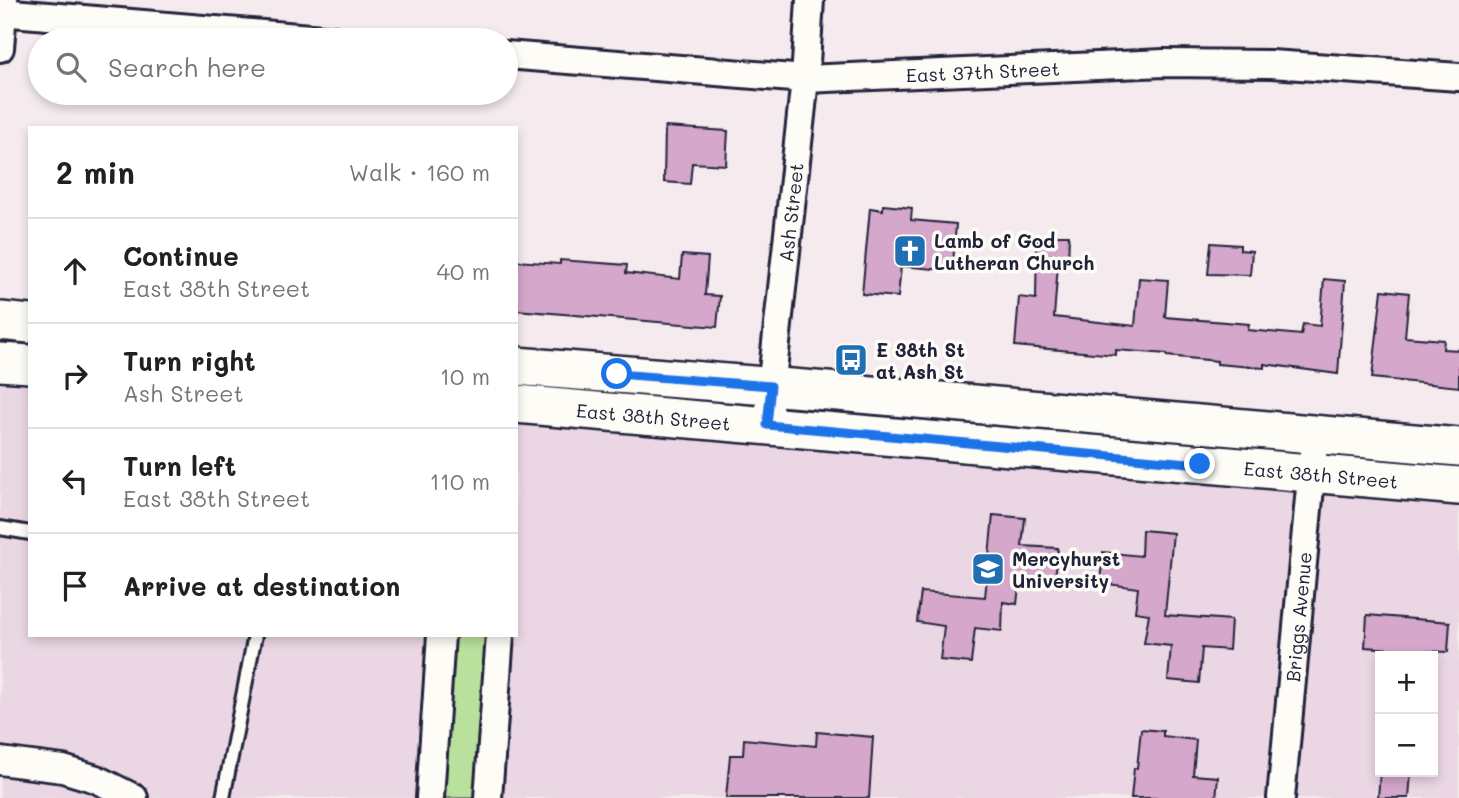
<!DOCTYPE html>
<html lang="en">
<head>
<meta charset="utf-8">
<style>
  :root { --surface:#fff; --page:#f6f6f6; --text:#202124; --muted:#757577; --line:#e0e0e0 }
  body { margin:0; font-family:Mali,sans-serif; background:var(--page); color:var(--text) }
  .controls { position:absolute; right:21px; bottom:21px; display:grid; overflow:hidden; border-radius:0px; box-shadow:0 4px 10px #0003 }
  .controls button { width:63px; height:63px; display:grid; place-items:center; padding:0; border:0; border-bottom:2px solid var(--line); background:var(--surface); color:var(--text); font:35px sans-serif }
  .stop { position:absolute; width:21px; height:21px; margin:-16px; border:5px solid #1a73e8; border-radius:50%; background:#fff }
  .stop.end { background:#1a73e8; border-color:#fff; box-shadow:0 2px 7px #0008 }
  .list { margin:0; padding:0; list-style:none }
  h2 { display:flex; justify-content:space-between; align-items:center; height:91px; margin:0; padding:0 28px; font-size:30px }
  h2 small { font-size:23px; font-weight:400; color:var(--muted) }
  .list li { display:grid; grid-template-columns:46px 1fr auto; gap:21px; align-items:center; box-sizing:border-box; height:105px; padding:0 28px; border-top:2px solid var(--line) }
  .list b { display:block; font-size:26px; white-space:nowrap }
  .list p { margin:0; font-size:23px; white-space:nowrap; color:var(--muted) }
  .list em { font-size:23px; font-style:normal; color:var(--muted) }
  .icon { flex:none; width:38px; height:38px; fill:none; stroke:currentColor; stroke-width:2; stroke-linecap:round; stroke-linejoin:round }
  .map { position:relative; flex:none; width:1459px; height:798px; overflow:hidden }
  .search { position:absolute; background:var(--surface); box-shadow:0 4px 10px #0003; left:28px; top:28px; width:490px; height:77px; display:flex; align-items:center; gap:18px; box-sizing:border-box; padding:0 24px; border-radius:38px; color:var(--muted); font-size:26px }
  .panel { position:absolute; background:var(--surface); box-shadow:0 4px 10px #0003; left:28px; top:126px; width:490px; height:511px; border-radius:0px }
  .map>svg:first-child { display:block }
  .built { fill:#ebd7e4; fill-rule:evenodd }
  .green { fill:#b9e19d; stroke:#6e826c; stroke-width:2 }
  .building { fill:#d4a7cb; stroke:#22223b; stroke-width:2 }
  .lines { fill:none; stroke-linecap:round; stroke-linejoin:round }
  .service-casing { stroke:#22223b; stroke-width:18 }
  .minor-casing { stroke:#22223b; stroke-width:32 }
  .secondary-casing { stroke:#22223b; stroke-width:42 }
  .service { stroke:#fdfcf7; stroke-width:12 }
  .minor { stroke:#fdfcf7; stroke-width:26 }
  .secondary { stroke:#fdfcf7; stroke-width:37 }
  .route { stroke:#1a73e8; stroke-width:9 }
  .labels { text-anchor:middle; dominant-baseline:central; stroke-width:7; stroke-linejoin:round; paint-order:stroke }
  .street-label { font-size:19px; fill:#22223b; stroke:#fdfcf7 }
  .poi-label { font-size:19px; font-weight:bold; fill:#22223b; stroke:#fdfcf7; text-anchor:start }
</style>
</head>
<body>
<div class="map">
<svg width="1459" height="798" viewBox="0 0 1459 798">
  <rect width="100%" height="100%" fill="#f5ebee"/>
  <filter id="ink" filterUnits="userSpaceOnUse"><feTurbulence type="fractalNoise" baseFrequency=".0143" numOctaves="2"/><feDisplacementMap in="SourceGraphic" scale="14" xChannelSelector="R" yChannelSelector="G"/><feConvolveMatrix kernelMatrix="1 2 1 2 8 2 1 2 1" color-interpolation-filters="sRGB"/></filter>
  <g filter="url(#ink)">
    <path class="built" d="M0,378L30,380V635H516V420L1459,502V798H0ZM1380,656H1433V772H1380Z"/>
    <path class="green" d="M450,635H489L478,791L473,798H443L440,793Z"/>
    <g class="building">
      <path d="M665,127L728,131L726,165L692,163L690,184L664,182Z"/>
      <path d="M883,205L912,208L911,220L956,224L953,264H946L945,270L901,266L898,297L862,294L870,208L883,210Z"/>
      <path d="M1037,235H1069L1068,264H1058L1054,317L1135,326L1139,278L1168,280L1165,317L1249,324L1248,330L1301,335L1303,324L1320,326L1324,279L1345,281L1338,374L1264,364V368L1217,364V361L1167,356V354L1116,350V355L1015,346L1019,297L1036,299Z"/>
      <path d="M1211,243L1240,245V250L1252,251L1250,275L1208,274Z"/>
      <path d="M682,255L708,257L705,295L720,296L717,327L516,310V261L560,264V260L627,265L626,273L680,279Z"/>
      <path d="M1382,290L1409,293L1405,337L1444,340L1443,349L1459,350V387L1372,378Z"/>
      <path d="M993,515L1025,518L1022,546L1058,548L1055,580L1020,576L1017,604L1003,602L1002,631L975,628L971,663L940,660L944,626L917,622L921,592L985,597Z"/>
      <path d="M1142,530L1173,533L1165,615L1231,620L1229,650L1202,648L1199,683L1168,680L1171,646L1144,643L1149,614L1135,612L1138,588L1100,583L1103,552L1141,556Z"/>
      <path d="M1367,615L1450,622L1448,652L1422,651V656H1391V649L1365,647Z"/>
      <path d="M1141,729L1163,731V736L1196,740L1193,775L1218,777L1216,798H1131L1134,768H1137Z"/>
      <path d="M817,732L873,737L869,798H726L730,755H743L744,739L816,746Z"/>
      <path d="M1380,772H1411L1409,798H1378Z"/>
    </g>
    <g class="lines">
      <defs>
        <g id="service">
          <path d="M0,528L30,533"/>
          <path d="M223,798L255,635"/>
        </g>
        <g id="minor">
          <path d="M0,12L334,40"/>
          <path d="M0,48L4,0"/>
          <path id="s1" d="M506,55L805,79L1164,63L1271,64L1459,77"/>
          <path id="s2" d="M767,425L805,79L810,0"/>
          <path d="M0,761L63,769L96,779L134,798"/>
          <path d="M430,798L441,635"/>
          <path d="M488,798L500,635"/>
          <path id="s3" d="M1281,798L1315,434"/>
        </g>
        <g id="secondary">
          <path d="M0,321L30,324"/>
          <path d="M0,362L30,364"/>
          <path d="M516,366L804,389L1459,447"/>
          <path id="s4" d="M516,404L1459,486"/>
        </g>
      </defs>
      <use href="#service" class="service-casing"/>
      <use href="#minor" class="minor-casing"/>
      <use href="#secondary" class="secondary-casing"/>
      <use href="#service" class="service"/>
      <use href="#minor" class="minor"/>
      <use href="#secondary" class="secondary"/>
    </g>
  </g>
  <g class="lines" filter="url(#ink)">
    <path class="route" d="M617,374L771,386L767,425L1200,464"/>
  </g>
  <defs>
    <symbol id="church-square" viewBox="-11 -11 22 22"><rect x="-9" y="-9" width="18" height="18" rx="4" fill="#1f6fb2" stroke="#fdfcf7"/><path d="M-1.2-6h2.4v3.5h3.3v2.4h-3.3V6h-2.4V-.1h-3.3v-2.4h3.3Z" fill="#fff"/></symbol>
    <symbol id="bus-square" viewBox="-11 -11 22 22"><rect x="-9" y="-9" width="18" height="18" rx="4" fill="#1f6fb2" stroke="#fdfcf7"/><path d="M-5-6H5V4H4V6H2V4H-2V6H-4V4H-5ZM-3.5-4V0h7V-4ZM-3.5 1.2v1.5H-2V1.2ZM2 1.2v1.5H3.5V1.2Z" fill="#fff"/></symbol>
    <symbol id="university-square" viewBox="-11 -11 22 22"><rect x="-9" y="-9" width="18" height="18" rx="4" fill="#1f6fb2" stroke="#fdfcf7"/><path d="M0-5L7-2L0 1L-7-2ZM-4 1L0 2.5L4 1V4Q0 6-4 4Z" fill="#fff"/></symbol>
  </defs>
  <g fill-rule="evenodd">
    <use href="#church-square" x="891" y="232" width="38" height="38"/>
    <use href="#bus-square" x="832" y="341" width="38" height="38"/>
    <use href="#university-square" x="969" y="550" width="38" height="38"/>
  </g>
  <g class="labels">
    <g class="street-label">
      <text stroke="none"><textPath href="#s1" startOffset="478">East 37th Street</textPath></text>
      <text stroke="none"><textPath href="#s2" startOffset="214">Ash Street</textPath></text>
      <text stroke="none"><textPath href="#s4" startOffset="138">East 38th Street</textPath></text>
      <text stroke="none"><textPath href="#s4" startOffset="808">East 38th Street</textPath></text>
      <text stroke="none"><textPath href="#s3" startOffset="182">Briggs Avenue</textPath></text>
    </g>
    <g class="poi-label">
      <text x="934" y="240">Lamb of God<tspan x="934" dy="22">Lutheran Church</tspan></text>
      <text x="876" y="349">E 38th St<tspan x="876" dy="22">at Ash St</tspan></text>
      <text x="1012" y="558">Mercyhurst<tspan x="1012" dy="22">University</tspan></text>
    </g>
  </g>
</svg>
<div class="controls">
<button>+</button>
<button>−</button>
</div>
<div class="stop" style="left:617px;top:374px"></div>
<div class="stop end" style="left:1200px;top:464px"></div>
<div class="search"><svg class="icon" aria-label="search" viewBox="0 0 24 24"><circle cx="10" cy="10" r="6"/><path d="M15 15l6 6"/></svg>Search here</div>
<section class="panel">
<h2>2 min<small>Walk · 160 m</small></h2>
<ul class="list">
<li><svg class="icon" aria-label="ahead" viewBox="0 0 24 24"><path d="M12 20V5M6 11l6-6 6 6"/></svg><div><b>Continue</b><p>East 38th Street</p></div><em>40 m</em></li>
<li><svg class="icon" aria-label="right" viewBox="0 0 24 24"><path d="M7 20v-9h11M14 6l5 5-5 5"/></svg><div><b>Turn right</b><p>Ash Street</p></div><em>10 m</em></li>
<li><svg class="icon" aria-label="left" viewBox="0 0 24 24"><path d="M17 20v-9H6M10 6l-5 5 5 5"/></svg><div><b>Turn left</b><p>East 38th Street</p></div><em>110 m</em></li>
<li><svg class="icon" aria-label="arrive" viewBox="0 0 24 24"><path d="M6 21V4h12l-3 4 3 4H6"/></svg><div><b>Arrive at destination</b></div></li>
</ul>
</section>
</div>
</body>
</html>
